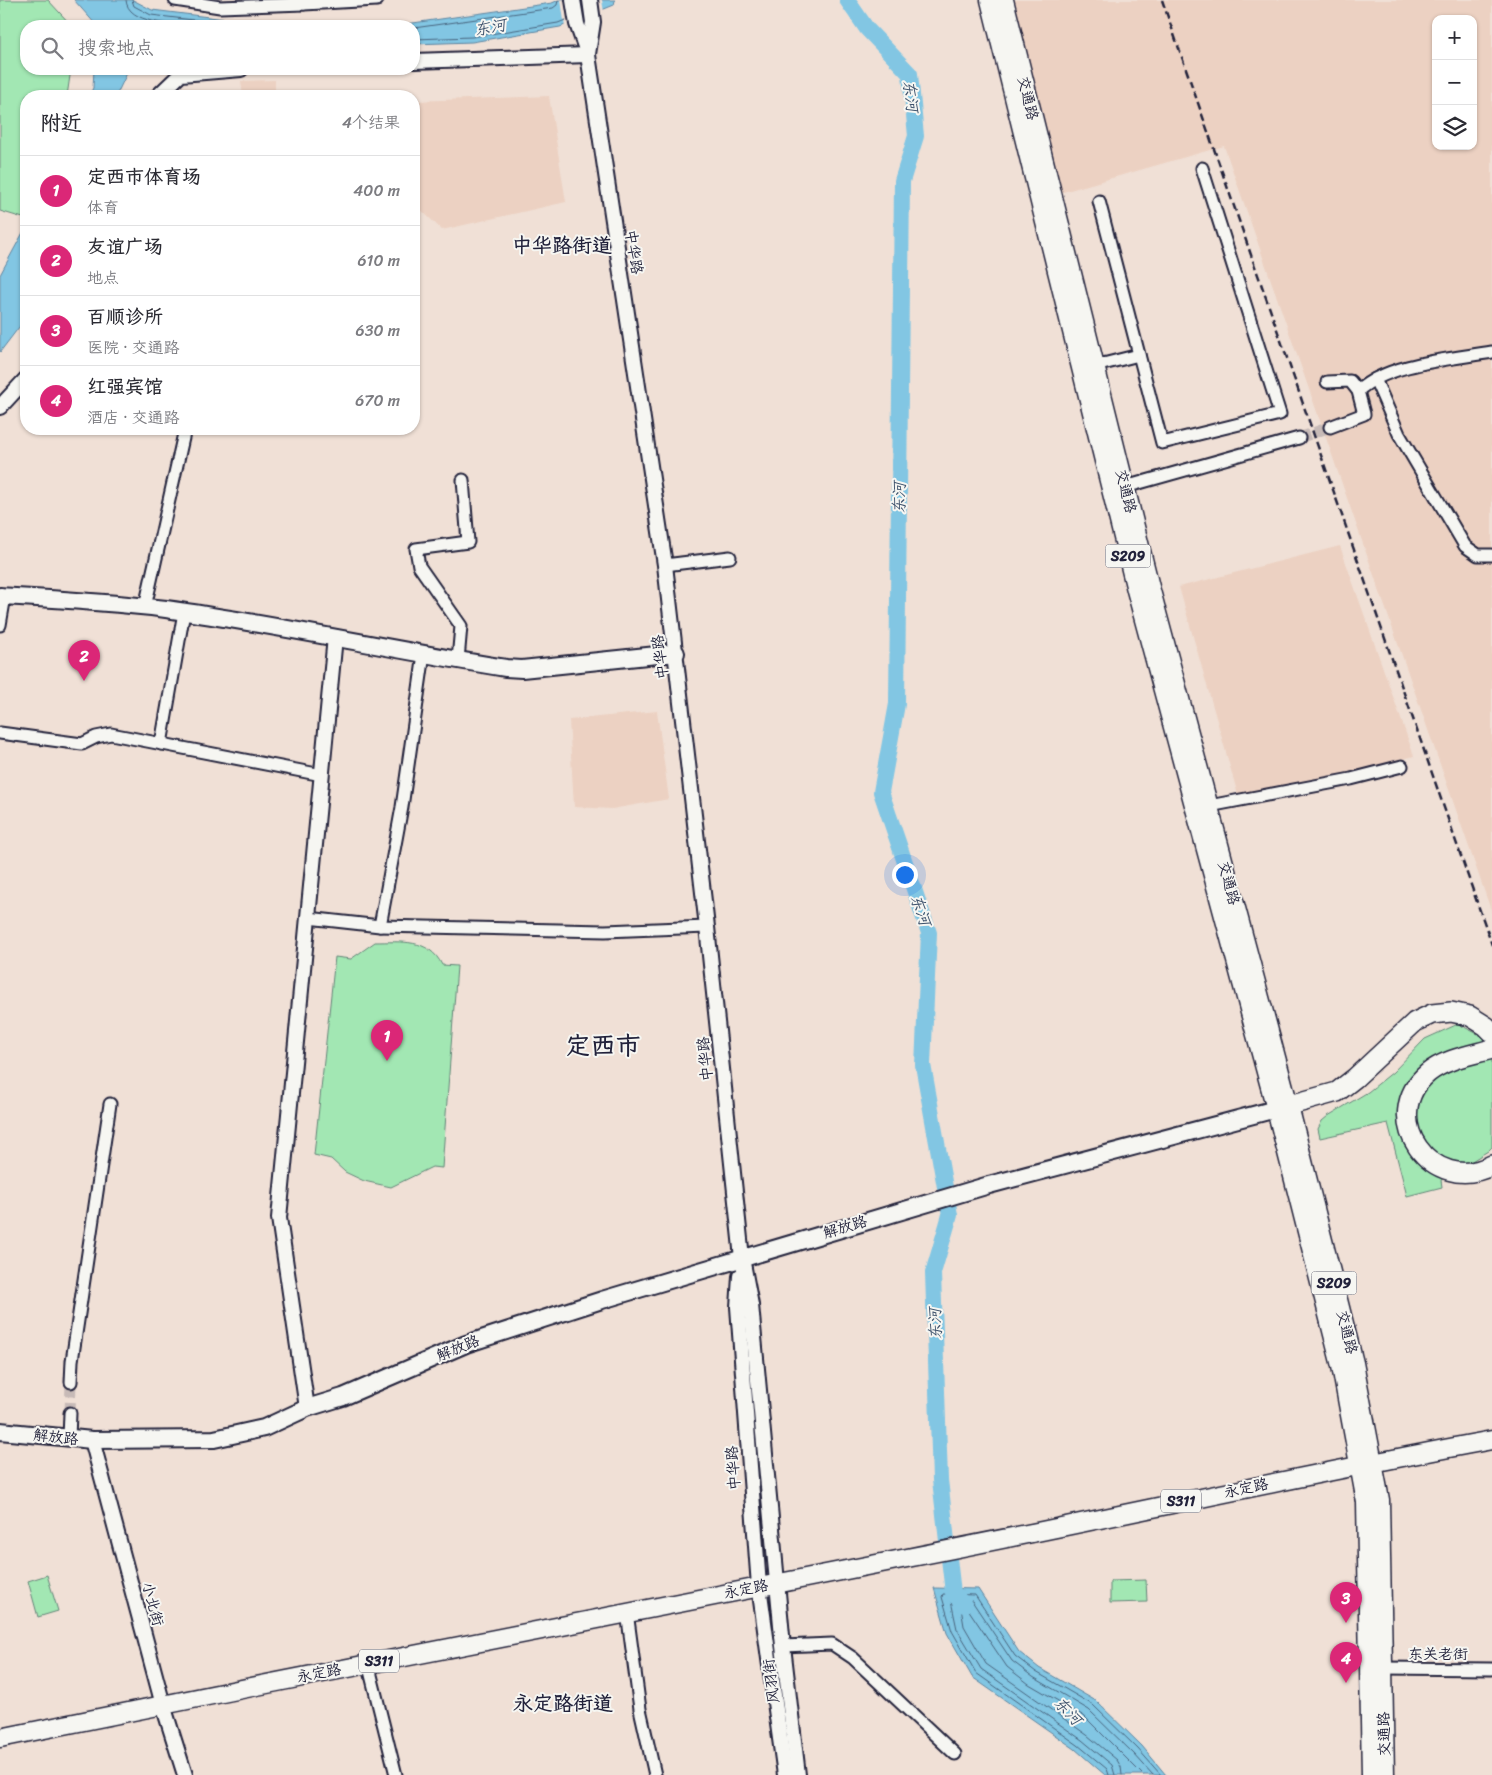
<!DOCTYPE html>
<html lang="zh">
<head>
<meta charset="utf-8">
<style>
  :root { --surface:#fff; --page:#f7f7f7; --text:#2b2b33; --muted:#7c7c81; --line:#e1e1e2; --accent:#db2777 }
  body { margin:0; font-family:Sriracha,"LXGW WenKai TC",sans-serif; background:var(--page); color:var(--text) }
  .controls { position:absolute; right:15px; top:15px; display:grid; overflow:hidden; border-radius:10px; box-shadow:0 1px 4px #0004 }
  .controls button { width:45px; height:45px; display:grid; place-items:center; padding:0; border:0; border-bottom:1px solid var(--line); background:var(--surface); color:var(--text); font:25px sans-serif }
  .you { position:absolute; left:904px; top:874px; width:18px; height:18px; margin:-12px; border:4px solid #fff; border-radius:50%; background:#1a73e8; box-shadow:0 0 0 8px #1a73e833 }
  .badge { display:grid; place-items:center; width:32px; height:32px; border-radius:50%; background:var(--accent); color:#fff; font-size:16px; font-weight:700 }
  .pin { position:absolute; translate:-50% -41px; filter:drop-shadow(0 1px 2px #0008) }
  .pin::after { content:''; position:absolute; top:26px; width:18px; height:15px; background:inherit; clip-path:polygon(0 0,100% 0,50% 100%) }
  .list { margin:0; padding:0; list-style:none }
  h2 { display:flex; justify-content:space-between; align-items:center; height:65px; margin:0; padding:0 20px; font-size:21px }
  h2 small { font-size:16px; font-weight:400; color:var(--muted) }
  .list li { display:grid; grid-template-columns:32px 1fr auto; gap:15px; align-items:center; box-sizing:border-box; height:70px; padding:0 20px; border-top:1px solid var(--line) }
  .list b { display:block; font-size:19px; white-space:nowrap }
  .list p { margin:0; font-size:16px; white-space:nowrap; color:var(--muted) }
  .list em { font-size:16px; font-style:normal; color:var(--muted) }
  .icon { flex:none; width:28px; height:28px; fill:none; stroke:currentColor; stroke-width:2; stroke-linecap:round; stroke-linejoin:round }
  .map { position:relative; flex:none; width:1492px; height:1775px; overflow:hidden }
  .search { position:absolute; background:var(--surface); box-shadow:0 1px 4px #0004; left:20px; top:20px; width:400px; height:55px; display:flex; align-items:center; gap:12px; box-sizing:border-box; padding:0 18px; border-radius:20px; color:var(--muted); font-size:19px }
  .panel { position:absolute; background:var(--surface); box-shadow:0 1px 4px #0004; left:20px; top:90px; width:400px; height:345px; border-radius:20px }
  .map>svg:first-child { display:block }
  .built { fill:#ecd1c2; fill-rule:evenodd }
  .green { fill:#a2e7b3; stroke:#628477 }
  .water { fill:#82c6e3; stroke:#5c84a0 }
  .pier { fill:#f0e0d6 }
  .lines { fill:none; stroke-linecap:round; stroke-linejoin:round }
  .shore { stroke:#48647e; stroke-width:1 }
  .river { stroke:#82c6e3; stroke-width:16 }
  .minor-tunnel { stroke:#c7bab7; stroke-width:11; stroke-dasharray:11 5.5; stroke-linecap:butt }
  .minor-casing { stroke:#22223b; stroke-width:15 }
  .tertiary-casing { stroke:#22223b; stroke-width:18 }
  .secondary-casing { stroke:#22223b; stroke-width:20 }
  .primary-casing { stroke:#22223b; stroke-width:21 }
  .trunk-casing { stroke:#22223b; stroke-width:22 }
  .minor { stroke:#f6f6f2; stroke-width:11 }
  .tertiary { stroke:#f6f6f2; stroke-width:14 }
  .secondary { stroke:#f6f6f2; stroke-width:16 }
  .primary { stroke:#f6f6f2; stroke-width:18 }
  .trunk { stroke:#f6f6f2; stroke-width:19 }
  .rail { stroke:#22223b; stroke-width:2.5; stroke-dasharray:8 4; stroke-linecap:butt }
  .labels { text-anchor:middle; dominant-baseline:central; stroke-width:4; stroke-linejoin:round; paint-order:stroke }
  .shield { fill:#f6f6f2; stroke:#626272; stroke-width:1 }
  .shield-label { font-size:14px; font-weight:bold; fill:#22223b }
  .street-label { font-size:15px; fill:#22223b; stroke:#f6f6f2 }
  .water-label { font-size:16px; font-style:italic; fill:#3f536d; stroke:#f6f6f2 }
  .district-label { font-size:20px; font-weight:bold; fill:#22223b; stroke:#f6f6f2 }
  .town-label { font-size:25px; font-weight:bold; fill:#22223b; stroke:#f6f6f2 }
</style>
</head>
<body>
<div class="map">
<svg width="1492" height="1775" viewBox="0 0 1492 1775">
  <rect width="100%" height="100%" fill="#f0e0d6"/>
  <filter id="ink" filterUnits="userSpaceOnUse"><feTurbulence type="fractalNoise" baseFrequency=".02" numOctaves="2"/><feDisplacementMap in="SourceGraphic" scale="10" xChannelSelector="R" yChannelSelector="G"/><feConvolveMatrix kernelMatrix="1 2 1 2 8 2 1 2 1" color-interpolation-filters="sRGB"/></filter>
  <g filter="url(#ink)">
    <g class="built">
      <path d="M1002,0H1492V913L1224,146L1042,198ZM1436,19H1473V146H1436Z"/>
      <path d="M275,80V96H243L241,81Z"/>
      <path d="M549,96L566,202L442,230L419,208L418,174H414V101Z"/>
      <path d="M1340,546L1414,756L1345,775L1238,795L1179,587Z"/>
      <path d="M657,711L669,799L612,809L574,807L569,720Z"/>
    </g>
    <g class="green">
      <path d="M0,0H48L72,26H26V69H71L67,96H26V211L23,218L0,211Z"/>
      <path d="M375,942C401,942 429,938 442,965L457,966L442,1168L432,1167L391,1187L364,1181L345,1172L331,1159L314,1155L335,957L351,959Z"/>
      <path d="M1458,1024L1484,1037L1492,1052V1147L1488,1151L1441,1180L1442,1187L1407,1196L1388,1123L1320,1138L1318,1129L1322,1121L1328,1116L1368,1092L1393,1072L1425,1039Z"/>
      <path d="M47,1575L58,1611L38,1617L28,1581Z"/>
      <path d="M1146,1580L1147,1602L1110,1603V1581Z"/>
    </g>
    <g class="water">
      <path d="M74,0H133L152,10L274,25L406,24L552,3L559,0H615L614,5L560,27L472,42L414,44V26H97Z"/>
      <path d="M94,69H129L116,96H89L93,88Z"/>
      <path d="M26,227V318L0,352V275Z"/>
      <path d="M934,1588L978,1589L1019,1652L1039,1668L1096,1701L1142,1746L1166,1775H1105L1075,1749L972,1677L947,1633Z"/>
    </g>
    <path class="pier" d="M561,0H602L604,12L565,28Z"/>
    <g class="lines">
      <g class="shore">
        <path d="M126,0C127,24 174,24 191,26"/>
        <path d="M132,0L134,6L151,15L244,26"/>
        <path d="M414,28L553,8L557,5L558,0"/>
        <path d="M414,39L472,37L558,23L568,19"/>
        <path d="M1109,1775L1107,1769L1078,1745L976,1673L952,1631L942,1597L943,1594L975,1595L1015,1656L1036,1672L1093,1705L1138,1749L1161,1775"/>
        <path d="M1115,1775L1112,1765L1082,1740L981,1669L957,1629L951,1601H972L1012,1661L1033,1677L1089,1710L1134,1754L1153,1775"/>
        <path d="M1122,1775L1121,1767L1117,1760L1087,1735L986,1664L964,1626L961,1608L968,1609L1007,1667L1029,1684L1084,1716L1143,1775"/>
      </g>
      <path class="river" d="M847,0L867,29L910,74L916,136L902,181L897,704L881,792L929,933L923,1065L950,1215L933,1273L940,1480L953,1593L964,1605"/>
      <g class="minor-tunnel">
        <path d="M1299,438L1330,427"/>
        <path d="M70,1413L71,1382"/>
      </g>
      <defs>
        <g id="minor">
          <path d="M175,0L220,7L304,4"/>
          <path d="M300,1L304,4L377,0"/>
          <path d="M1099,201L1162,443L1280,414L1202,168"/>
          <path d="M1095,366L1139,355"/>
          <path d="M1375,379L1399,434L1465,546L1478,555H1492"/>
          <path d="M1327,382L1350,381L1358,391L1364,414L1330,427"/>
          <path d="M1358,391C1388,363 1452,359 1492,352"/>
          <path d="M1125,487L1299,438"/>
          <path d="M665,565L730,557"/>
          <path d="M145,607L185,429"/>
          <path d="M0,625L5,596"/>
          <path d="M458,660L461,626L419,566L416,549L468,542L463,480"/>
          <path d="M0,733L82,744L96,737L111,734L322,775"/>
          <path d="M161,744L184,612"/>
          <path d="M1209,806L1351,779L1402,766"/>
          <path d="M308,918L380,926L605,931L707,927"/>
          <path d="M380,926L402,807L424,654"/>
          <path d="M71,1382L72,1361L110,1104"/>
          <path d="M69,1438L70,1413"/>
          <path d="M627,1612L640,1709L655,1775"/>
          <path d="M783,1646L832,1644L853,1658L955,1754"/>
          <path d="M368,1663L396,1775"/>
          <path d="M1383,1668L1492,1669"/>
        </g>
        <g id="tertiary">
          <path d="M573,0L577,24L588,55L665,565L707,927L742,1258L751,1305L783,1646L798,1775"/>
          <path d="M588,54L593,22L590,0"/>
          <path d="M414,61L588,55"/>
          <path d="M158,96L181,74L241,69"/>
          <path d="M0,407L26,379"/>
          <path d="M740,1276L738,1307L759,1586L785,1775"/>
          <path d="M307,1408L279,1218L335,637"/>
          <path d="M92,1440L163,1705L185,1775"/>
        </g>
        <g id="secondary">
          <path d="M0,596C55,599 111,602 166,609C280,625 393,650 506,668L522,669L676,653"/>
          <path d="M0,1431L92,1440L214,1439L264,1428L307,1408L343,1397L466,1344L602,1300L989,1185L1276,1109"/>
        </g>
        <g id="primary">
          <path d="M990,0L1136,590L1276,1109L1341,1366L1366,1502L1371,1775"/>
          <path d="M1004,0L1150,587L1289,1106L1354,1363L1380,1500L1385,1775"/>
          <path d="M0,1738C302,1676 605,1617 907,1558C1103,1520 1296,1476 1492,1440"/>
        </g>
        <g id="trunk">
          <path d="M1492,1049C1471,1055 1445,1059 1428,1073C1376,1117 1432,1197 1492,1165"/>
          <path d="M1276,1109L1337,1092L1355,1078L1415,1022L1432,1014L1451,1012L1470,1016L1486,1026L1492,1032"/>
        </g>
      </defs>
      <use href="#minor" class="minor-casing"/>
      <use href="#tertiary" class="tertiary-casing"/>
      <use href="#secondary" class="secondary-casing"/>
      <use href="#primary" class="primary-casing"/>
      <use href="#trunk" class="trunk-casing"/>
      <use href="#minor" class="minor"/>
      <use href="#tertiary" class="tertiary"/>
      <use href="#secondary" class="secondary"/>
      <use href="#primary" class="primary"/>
      <use href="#trunk" class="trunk"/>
      <path class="rail" d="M1162,0L1492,945"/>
    </g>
  </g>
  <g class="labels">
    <g class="shield">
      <rect x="1105.5" y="544.5" width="45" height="23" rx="4"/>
      <rect x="1311.5" y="1271.5" width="45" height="23" rx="4"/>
      <rect x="1161" y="1489.5" width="40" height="23" rx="4"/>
      <rect x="359" y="1649.5" width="40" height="23" rx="4"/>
    </g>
    <g class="shield-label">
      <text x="1128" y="556">S209</text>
      <text x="1334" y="1283">S209</text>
      <text x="1181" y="1501">S311</text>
      <text x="379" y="1661">S311</text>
    </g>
    <g class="street-label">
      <text transform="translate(1028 98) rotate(76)">交通路</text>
      <text transform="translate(634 252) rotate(81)">中华路</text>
      <text transform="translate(1126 491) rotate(76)">交通路</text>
      <text transform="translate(660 657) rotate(-97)">中华路</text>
      <text transform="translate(1229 883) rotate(75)">交通路</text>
      <text transform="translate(705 1059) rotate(-96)">中华路</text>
      <text transform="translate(845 1227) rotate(-17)">解放路</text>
      <text transform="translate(1347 1332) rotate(76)">交通路</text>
      <text transform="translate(458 1348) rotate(-22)">解放路</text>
      <text transform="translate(56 1437) rotate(6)">解放路</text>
      <text transform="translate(733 1468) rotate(-94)">中华路</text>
      <text transform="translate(1246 1488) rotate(-12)">永定路</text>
      <text transform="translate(746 1589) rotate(-11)">永定路</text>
      <text transform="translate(153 1604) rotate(75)">小北街</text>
      <text x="1438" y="1654">东关老街</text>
      <text transform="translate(319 1673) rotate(-11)">永定路</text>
      <text transform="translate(771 1681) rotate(-97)">风羽街</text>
      <text transform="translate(1384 1734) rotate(-91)">交通路</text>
    </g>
    <g class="water-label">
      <text transform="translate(490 27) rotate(-10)">东河</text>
      <text transform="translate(911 96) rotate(83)">东河</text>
      <text transform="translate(899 498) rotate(-89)">东河</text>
      <text transform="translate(921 910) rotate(71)">东河</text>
      <text transform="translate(935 1324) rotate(-92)">东河</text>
      <text transform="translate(1068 1711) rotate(46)">东河</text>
    </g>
    <g class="district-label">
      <text x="562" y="245">中华路街道</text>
      <text x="563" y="1703">永定路街道</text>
    </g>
    <g class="town-label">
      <text x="603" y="1045">定西市</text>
    </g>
  </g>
</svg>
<div class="controls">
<button>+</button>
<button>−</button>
<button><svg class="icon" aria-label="layers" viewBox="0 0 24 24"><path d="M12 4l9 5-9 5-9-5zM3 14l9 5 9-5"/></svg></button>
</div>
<div class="you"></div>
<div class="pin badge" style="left:387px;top:1061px">1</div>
<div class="pin badge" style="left:84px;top:681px">2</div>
<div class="pin badge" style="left:1346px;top:1623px">3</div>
<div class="pin badge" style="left:1346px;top:1683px">4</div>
<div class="search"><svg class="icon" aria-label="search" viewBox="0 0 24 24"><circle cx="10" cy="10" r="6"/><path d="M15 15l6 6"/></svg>搜索地点</div>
<section class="panel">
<h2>附近<small>4个结果</small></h2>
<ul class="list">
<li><span class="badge">1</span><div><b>定西市体育场</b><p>体育</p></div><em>400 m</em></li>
<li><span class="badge">2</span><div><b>友谊广场</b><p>地点</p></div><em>610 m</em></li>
<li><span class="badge">3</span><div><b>百顺诊所</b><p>医院 · 交通路</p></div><em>630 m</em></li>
<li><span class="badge">4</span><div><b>红强宾馆</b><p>酒店 · 交通路</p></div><em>670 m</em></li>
</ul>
</section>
</div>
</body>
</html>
